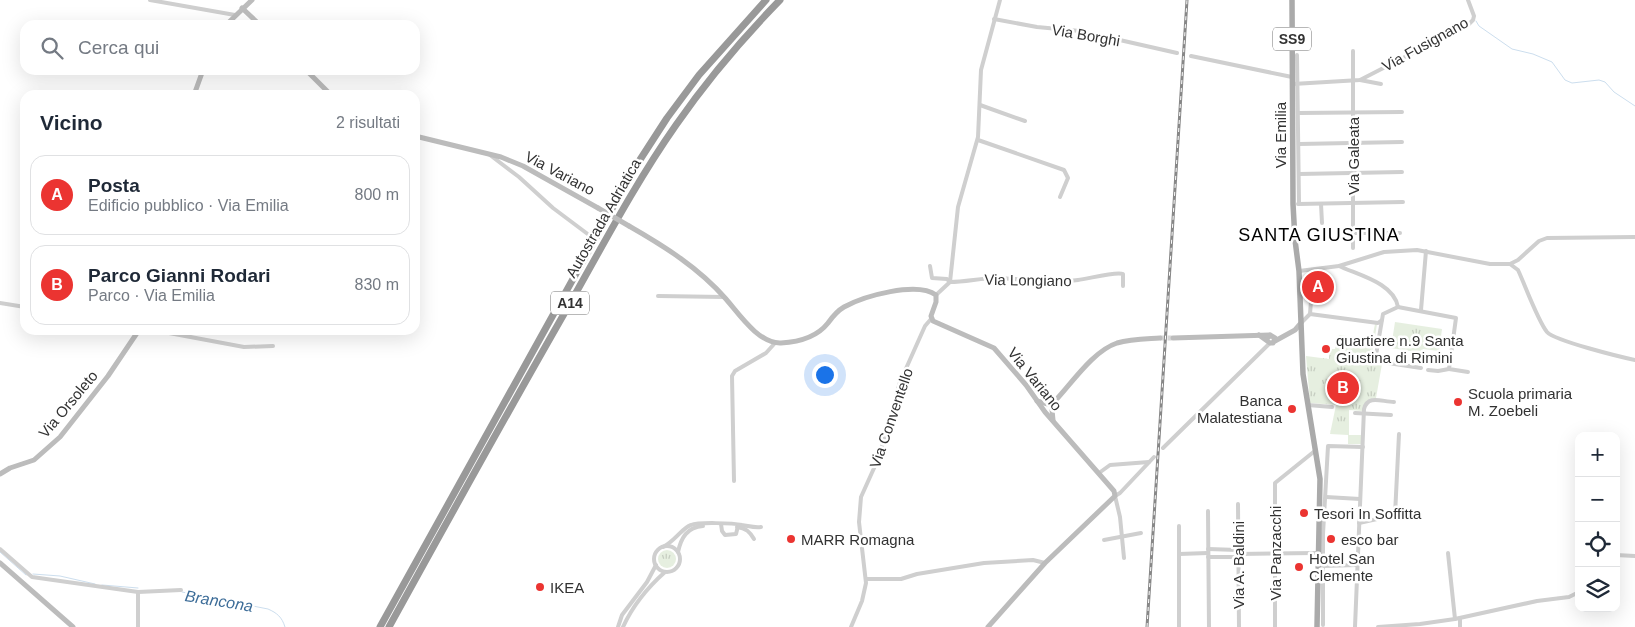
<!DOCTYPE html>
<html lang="it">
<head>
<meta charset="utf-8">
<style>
  :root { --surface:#fff; --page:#f6f6f7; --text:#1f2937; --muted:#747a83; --line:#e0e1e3; --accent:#eb3431 }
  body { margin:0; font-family:Helvetica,sans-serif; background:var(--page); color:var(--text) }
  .controls { position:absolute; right:15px; bottom:15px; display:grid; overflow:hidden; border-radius:10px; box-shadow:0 5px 20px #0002 }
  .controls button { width:45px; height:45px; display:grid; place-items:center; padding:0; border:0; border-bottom:1px solid var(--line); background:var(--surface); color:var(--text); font:25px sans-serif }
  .you { position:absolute; left:824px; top:374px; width:18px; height:18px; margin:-12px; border:4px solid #fff; border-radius:50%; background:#1a73e8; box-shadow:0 0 0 8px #1a73e833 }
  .badge { display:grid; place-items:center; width:32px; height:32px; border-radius:50%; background:var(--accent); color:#fff; font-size:16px; font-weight:700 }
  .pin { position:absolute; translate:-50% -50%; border:2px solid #fff; box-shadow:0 1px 5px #0006 }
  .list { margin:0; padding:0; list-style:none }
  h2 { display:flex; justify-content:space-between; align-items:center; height:65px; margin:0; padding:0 20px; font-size:21px }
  h2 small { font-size:16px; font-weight:400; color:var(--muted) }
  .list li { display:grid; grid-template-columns:32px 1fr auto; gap:15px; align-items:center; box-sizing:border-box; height:80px; margin:0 10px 10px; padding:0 10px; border:1px solid var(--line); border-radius:15px }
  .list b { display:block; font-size:19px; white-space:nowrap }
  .list p { margin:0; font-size:16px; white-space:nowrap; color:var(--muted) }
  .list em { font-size:16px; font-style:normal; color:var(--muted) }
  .icon { flex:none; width:28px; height:28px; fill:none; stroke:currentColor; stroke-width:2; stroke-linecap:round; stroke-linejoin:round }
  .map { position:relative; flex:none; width:1635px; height:627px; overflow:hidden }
  .search { position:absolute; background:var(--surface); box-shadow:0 5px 20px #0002; left:20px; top:20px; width:400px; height:55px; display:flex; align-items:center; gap:12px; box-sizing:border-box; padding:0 18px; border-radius:15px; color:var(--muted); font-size:19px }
  .panel { position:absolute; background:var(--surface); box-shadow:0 5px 20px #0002; left:20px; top:90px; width:400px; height:245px; border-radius:15px }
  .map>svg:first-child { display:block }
  .grass { fill:url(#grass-tufts) }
  .pitch { fill:#e6efe0 }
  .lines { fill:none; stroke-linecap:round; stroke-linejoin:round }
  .stream { stroke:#ccdeee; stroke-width:1 }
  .secondary-tunnel { stroke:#d6d6d6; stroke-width:5; stroke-dasharray:5 2.5; stroke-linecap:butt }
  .street { stroke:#cfcfcf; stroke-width:4 }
  .secondary { stroke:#bcbcbc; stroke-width:5 }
  .primary { stroke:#aaa; stroke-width:5.5 }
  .highway { stroke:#999; stroke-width:7 }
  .rail-casing { stroke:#878787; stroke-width:3 }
  .rail { stroke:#fff; stroke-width:1; stroke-dasharray:4; stroke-linecap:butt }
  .secondary-bridge { stroke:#bcbcbc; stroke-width:5 }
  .poi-dot { fill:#eb3431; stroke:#fff; stroke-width:2 }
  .labels { text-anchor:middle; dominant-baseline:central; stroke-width:5; stroke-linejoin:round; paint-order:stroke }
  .shield { fill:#fff; stroke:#707070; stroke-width:1 }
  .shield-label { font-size:14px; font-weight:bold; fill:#323232 }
  .street-label { font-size:15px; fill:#323232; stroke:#fff }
  .poi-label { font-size:15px; fill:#323232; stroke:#fff; text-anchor:start }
  .water-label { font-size:16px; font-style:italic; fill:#3c6c98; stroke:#fff }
  .quarter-label { font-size:18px; letter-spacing:1px; fill:#000; stroke:#fff }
</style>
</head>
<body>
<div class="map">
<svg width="1635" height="627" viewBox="0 0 1635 627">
  <defs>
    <pattern id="grass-tufts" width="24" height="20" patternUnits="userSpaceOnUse" patternTransform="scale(1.25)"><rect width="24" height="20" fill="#e6efe0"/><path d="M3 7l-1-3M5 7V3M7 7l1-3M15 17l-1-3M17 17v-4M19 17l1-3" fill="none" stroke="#c6cdc1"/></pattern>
  </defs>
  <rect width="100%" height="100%" fill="#fff"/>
  <g class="grass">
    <path d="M1395,322L1442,329L1439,351L1423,349L1422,353L1391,348Z"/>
    <path d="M1375,324H1377L1371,362L1382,364L1376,398L1370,399L1363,411L1349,410V435H1361V444H1348V435L1330,434L1336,405L1310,403L1306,356L1329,359L1330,349H1335L1339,335L1372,339Z"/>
    <circle cx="667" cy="559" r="9"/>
  </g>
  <path class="pitch" d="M1345,341L1367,343L1366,354L1344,351Z"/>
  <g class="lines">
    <g class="stream">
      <path d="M1476,21L1479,26L1512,49L1533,54L1552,62L1565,80L1572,83L1599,80L1605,82L1614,92L1635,106"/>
      <path d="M0,552L26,575"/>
      <path d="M33,574L60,576L95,584"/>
      <path d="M102,585L138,588"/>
      <path d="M182,592L268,609C277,613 282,617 285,627"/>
    </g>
    <path class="secondary-tunnel" d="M1160,338H1173"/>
    <g class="street">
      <path d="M150,0L235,15"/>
      <path d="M994,19L1037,27L1080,31L1177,53"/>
      <path d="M1353,51V248"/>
      <path d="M1297,55L1299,204"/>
      <path d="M1191,56L1292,77"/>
      <path d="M1360,80L1381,84"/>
      <path d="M1293,84L1360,80L1469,24L1473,20L1474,16L1468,0"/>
      <path d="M980,105L1025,121"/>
      <path d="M1299,113L1402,112"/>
      <path d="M978,140L1064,170L1068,178L1060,197"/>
      <path d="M1299,144L1402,142"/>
      <path d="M490,155L519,177L553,208L589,235"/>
      <path d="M1299,174L1402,172"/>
      <path d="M1298,204L1403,202"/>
      <path d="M1321,204L1322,223"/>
      <path d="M1354,233H1400"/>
      <path d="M1510,264L1518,270C1525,285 1538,321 1547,332C1555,341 1621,357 1635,360"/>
      <path d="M930,266L932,278L947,279L950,282C966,282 981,278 997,278C1024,279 1050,284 1078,280C1088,279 1116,271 1123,274V286"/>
      <path d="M1339,266C1358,275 1394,283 1398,307"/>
      <path d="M1299,271L1339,266L1384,252L1417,250L1490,264H1510L1518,260L1539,241L1547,238L1635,237"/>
      <path d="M936,295L950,282L958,207L978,137L981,70L1000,0"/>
      <path d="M658,296L724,297"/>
      <path d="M0,303L25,307"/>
      <path d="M1398,307L1456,318L1449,369L1468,372"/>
      <path d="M1421,310L1426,251"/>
      <path d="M1310,314L1378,323L1382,320L1383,314L1398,307"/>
      <path d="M1382,320L1375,361L1421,368"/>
      <path d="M1301,323L1310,314L1312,288L1310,270"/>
      <path d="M153,330L244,347L273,346"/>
      <path d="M1428,370L1438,371L1449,369"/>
      <path d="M1308,405L1332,407"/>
      <path d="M1355,413L1391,415"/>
      <path d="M1163,448L1270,343"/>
      <path d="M1099,473L1110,465L1149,462"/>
      <path d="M734,481L732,376L735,371L766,353L775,343"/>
      <path d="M1326,497L1360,499"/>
      <path d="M1238,504L1239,627"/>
      <path d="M1208,511L1209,627"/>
      <path d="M1359,523L1395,515L1399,434"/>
      <path d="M721,524L722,531L725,535L736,534L738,526"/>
      <path d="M737,527C746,528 750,532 754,539"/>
      <path d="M1104,540L1141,533"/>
      <circle cx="667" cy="559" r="13"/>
      <path d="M663,547C675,541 682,528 691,525C698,522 733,523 742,525C749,526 754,528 761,527"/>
      <path d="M0,549L32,577L138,592L181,590"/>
      <path d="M1208,549L1238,550"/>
      <path d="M678,552C681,538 687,527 703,526"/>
      <path d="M1448,553L1455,619"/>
      <path d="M1179,554L1208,553"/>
      <path d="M1238,554L1317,553"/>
      <path d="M1616,555L1635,556"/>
      <path d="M1208,557H1238"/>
      <path d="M1124,558L1120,517L1115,496L1120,493L1154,457"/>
      <path d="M1323,566L1357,565"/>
      <path d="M866,579H901L917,574L984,563L1033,560L1045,563"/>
      <path d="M138,592V627"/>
      <path d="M1323,625V534L1328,446L1363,447"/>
      <path d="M618,627L622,615L647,582L656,565"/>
      <path d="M623,627C633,605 647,588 665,572"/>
      <path d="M851,627L862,601L866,583L859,522L861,497L879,457L900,382L925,326L931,319"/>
      <path d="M1179,627V526"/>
      <path d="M1275,627V483L1316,450"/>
      <path d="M1355,627L1364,409C1368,394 1382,402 1394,402"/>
      <path d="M1378,627L1420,624L1455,619L1537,601L1569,597L1579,592"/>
      <path d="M1460,627V618"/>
    </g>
    <g class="secondary">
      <path d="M242,8L260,25"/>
      <path d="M226,25L252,0"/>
      <path d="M306,70L331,95"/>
      <path d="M194,95L203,70"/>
      <path d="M415,136L501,157L523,166L598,208"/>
      <path d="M629,226C664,246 699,268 726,299C739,314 759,344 781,343C799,342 817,337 828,323C833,316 837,311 844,307C864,296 917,281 936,295V302L931,316L933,321L994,348L1026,385L1045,412L1114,491L1115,496L1045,563L988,627"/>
      <path d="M1259,335L1270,343H1273L1275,338L1270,335L1267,339"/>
      <path d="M1173,338L1270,335"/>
      <path d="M1275,341L1295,330L1301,323"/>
      <path d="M1037,401L1048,404L1055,401L1052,410L1053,420"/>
      <path d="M1055,401C1072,383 1093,351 1117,343C1131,339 1146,339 1160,338"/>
      <path d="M0,474L10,468L34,460L60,437L108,376L139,330"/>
      <path d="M0,563L73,627"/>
    </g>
    <path class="primary" d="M1292,0L1293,204L1295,240L1299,271L1303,374L1320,479L1317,627"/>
    <g class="highway">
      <path d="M380,627L634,169L667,118L699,75L766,0"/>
      <path d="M389,627C448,520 507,413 568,307C603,245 636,182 676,125C707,80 742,39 780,0"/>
    </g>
    <defs>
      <path id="rail" d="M1147,627L1187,0"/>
    </defs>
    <use href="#rail" class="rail-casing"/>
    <use href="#rail" class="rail"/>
    <path class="secondary-bridge" d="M598,208L629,226"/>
  </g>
  <g class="poi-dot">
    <circle cx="1326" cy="349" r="5"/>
    <circle cx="1458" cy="402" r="5"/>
    <circle cx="1292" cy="409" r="5"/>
    <circle cx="1304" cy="513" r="5"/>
    <circle cx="791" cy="539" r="5"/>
    <circle cx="1331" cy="539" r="5"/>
    <circle cx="1299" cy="567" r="5"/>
    <circle cx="540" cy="587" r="5"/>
  </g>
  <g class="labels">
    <g class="shield">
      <rect x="1273" y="27.5" width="38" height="23" rx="4"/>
      <rect x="551" y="291.5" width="38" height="23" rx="4"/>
    </g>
    <g class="shield-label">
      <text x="1292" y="39">SS9</text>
      <text x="570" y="303">A14</text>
    </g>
    <g class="street-label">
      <text transform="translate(1086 35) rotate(10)">Via Borghi</text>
      <text transform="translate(1425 44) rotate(-29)">Via Fusignano</text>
      <text transform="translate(1280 135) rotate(-90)">Via Emilia</text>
      <text transform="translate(1353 156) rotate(-90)">Via Galeata</text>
      <text transform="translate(560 173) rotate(28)">Via Variano</text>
      <text transform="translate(603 218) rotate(-60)">Autostrada Adriatica</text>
      <text transform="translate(1028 280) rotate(1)">Via Longiano</text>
      <text transform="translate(1035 379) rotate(51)">Via Variano</text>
      <text transform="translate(68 404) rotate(-50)">Via Orsoleto</text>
      <text transform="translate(891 418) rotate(-71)">Via Conventello</text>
      <text transform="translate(1275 553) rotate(-90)">Via Panzacchi</text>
      <text transform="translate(1238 565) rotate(-90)">Via A. Baldini</text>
    </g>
    <g class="poi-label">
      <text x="1336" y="340">quartiere n.9 Santa<tspan x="1336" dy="17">Giustina di Rimini</tspan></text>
      <text x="1468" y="393">Scuola primaria<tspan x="1468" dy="17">M. Zoebeli</tspan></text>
      <text x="1282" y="400" text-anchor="end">Banca<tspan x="1282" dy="17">Malatestiana</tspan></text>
      <text x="1314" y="513">Tesori In Soffitta</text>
      <text x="801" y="539">MARR Romagna</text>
      <text x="1341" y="539">esco bar</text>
      <text x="1309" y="558">Hotel San<tspan x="1309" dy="17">Clemente</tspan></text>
      <text x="550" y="587">IKEA</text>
    </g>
    <g class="water-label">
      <text transform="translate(219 601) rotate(9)">Brancona</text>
    </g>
    <g class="quarter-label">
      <text x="1319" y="235">SANTA GIUSTINA</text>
    </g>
  </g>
</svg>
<div class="controls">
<button>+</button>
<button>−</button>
<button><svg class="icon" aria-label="locate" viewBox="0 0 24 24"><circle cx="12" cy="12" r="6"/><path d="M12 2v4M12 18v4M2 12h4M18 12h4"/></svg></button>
<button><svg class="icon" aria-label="layers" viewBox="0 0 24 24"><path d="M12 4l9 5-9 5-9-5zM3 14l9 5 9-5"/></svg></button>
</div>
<div class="you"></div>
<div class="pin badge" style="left:1318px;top:287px">A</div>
<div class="pin badge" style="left:1343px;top:388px">B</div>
<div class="search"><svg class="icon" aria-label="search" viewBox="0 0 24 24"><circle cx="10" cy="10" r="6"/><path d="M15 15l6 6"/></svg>Cerca qui</div>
<section class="panel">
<h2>Vicino<small>2 risultati</small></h2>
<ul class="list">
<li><span class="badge">A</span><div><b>Posta</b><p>Edificio pubblico · Via Emilia</p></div><em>800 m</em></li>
<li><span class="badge">B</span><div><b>Parco Gianni Rodari</b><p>Parco · Via Emilia</p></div><em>830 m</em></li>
</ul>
</section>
</div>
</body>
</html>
